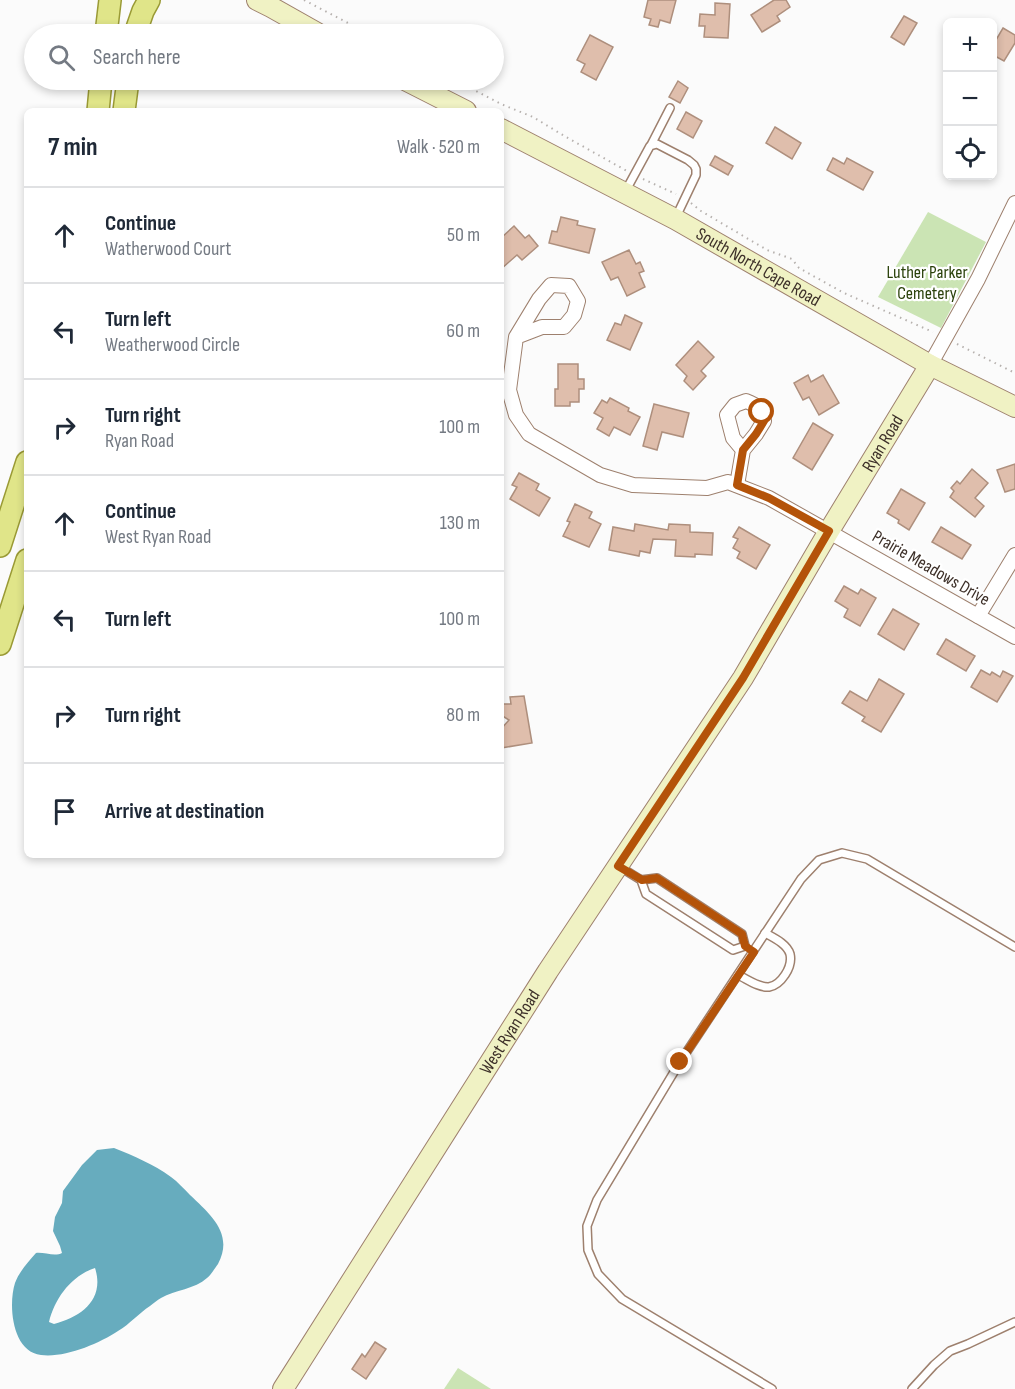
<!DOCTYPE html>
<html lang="en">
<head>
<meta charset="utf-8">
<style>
  :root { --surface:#fff; --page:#f6f6f7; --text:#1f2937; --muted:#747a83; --line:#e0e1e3 }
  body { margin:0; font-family:"Sofia Sans Condensed",sans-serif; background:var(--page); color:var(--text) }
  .controls { position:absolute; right:18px; top:18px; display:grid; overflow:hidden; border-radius:9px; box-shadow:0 3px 9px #0003 }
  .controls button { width:54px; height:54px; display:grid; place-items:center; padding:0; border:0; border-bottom:2px solid var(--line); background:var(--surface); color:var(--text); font:30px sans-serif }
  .stop { position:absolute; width:18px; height:18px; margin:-14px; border:4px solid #b45309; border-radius:50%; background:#fff }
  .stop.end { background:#b45309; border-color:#fff; box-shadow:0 2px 6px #0008 }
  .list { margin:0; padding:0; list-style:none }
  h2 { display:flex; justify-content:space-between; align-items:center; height:78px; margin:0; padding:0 24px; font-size:26px }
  h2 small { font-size:20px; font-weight:400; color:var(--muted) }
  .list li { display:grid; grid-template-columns:39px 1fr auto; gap:18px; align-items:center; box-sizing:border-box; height:96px; padding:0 24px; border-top:2px solid var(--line) }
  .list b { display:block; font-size:22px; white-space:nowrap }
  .list p { margin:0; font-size:20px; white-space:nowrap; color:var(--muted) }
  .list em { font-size:20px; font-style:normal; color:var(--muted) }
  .icon { flex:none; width:33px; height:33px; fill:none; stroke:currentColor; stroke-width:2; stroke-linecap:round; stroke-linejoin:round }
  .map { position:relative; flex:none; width:1015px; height:1389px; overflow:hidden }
  .search { position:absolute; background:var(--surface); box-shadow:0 3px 9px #0003; left:24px; top:24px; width:480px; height:66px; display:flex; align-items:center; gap:15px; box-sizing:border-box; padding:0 21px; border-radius:33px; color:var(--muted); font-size:22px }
  .panel { position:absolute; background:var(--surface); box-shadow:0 3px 9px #0003; left:24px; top:108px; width:480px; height:750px; border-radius:9px }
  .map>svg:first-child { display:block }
  .green { fill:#cbe4b4 }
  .water { fill:#67acbe; fill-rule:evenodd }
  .building { fill:#dfbeac; stroke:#ae8f7d; stroke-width:1.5 }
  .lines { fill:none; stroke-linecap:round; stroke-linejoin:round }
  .lane-casing { stroke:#9e806e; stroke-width:10 }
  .street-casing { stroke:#9e806e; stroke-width:16 }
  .secondary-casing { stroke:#9e806e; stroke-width:22 }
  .primary-casing { stroke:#9a9a35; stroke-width:24 }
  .path { stroke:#b6b1ae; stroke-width:2; stroke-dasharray:1.5 4.5; stroke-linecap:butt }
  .lane { stroke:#fff; stroke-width:7 }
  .street { stroke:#fff; stroke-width:14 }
  .secondary { stroke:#f0f2c4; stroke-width:20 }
  .primary { stroke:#e0e589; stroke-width:21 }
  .route { stroke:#b45309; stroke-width:8 }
  .labels { text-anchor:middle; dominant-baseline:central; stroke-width:4.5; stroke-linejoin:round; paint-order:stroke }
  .street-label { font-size:18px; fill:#3d3029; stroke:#fff }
  .park-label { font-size:18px; fill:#2a410a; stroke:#fff }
</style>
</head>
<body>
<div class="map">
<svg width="1015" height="1389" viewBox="0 0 1015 1389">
  <rect width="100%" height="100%" fill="#fbfbfb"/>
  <g class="green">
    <path d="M928,212L986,242L941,328L878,297Z"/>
    <path d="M458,1368L491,1389H444Z"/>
  </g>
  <path class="water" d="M114,1148C134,1156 153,1164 171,1177C178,1182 184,1189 190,1195C211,1215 234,1234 218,1264C215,1268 211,1275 207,1278C195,1289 175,1290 161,1298C157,1300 154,1303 150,1306C139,1313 130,1324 118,1331C98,1344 65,1358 41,1355C12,1352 8,1305 15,1283C19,1272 28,1262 36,1253C44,1252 55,1257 62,1253L60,1246L53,1231L55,1217L62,1203L63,1191L82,1165L97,1150ZM95,1268C105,1299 82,1317 54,1324L49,1322C55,1298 71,1276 95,1268Z"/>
  <g class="building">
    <path d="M648,0H676L670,23L660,20L658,27L649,25L651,19L644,17Z"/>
    <path d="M774,0H786L790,7L777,16L780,21L762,32L751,15Z"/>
    <path d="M715,3L730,4L728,38L704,37L705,26H699L700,14L715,15Z"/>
    <path d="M904,16L917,23L904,45L891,37Z"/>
    <path d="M1003,28L1015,35V43L1004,61L993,55V45Z"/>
    <path d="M590,35L613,47L596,80L581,72L585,64L577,60Z"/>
    <path d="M678,81L688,88L680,103L669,97Z"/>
    <path d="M686,112L702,121L693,138L677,129Z"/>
    <path d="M775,127L801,143L792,159L766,143Z"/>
    <path d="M715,156L733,166L728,175L710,165Z"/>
    <path d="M833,158L844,164L847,158L873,172L863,190L827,170Z"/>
    <path d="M561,217L578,221L577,225L595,229L589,253L549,243L552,231L557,232Z"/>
    <path d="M514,226L525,238L529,235L538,246L522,260L517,255L501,269V238Z"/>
    <path d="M629,250L636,264L640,262L644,271L639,273L645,287L627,296L618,277L611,280L602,262Z"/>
    <path d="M625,315L642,323L630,350L607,340L615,323L621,325Z"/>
    <path d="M698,341L714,357L701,371L706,376L693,390L684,381L687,376L676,365Z"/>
    <path d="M558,364H578V379H584V389H579V402H570V406H555V389H558Z"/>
    <path d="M808,375L811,382L823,375L839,403L819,415L809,397L803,400L794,383Z"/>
    <path d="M610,398L629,408L628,411L640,417L630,435L614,427L609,436L597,429L603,418L594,413L602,400L607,403Z"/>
    <path d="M654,404L689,413L683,437L662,432L657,450L643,446Z"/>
    <path d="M813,423L833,435L812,470L793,458Z"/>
    <path d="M1015,464V489L1005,492L997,470Z"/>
    <path d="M972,469L988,483L975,498L984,506L975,517L950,497L954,491L951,488L957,481L960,484Z"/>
    <path d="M519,473L539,484L536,490L550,498L539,516L510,499L517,487L512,485Z"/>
    <path d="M901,489L925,503L909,530L898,523L899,520L887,513Z"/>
    <path d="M575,504L592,512L589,518L601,524L589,547L563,536L570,522L567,521Z"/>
    <path d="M635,524L668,530L669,524L690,525V532L713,533L712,555L695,554V557L675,556L676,540L653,539L650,553L640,551L639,556L609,550L613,527L634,531Z"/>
    <path d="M739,527L770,545L756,569L737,558L740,552L733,548L738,539L733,537Z"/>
    <path d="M941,527L971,545L962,559L932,542Z"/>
    <path d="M844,586L858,594L861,589L876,598L860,626L844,617L848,609L835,601Z"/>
    <path d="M893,609L919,624L904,650L878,634Z"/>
    <path d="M946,639L975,656L966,671L937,654Z"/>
    <path d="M981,670L990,675L992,672L1000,677L1003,671L1013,676L997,702L971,687Z"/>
    <path d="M879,679L904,694L881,732L862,721L865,717L842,703L850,691L867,701Z"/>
    <path d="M524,696L532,743L501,748V729L509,720L501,715V704H511L510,697Z"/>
    <path d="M375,1342L386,1349L366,1379L352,1369L362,1354L365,1357Z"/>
  </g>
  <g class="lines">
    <defs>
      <g id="lane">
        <path d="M651,145L670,108"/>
        <path d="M625,192L650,146L657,144L688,160L694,165L696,169V175L676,217"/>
        <path d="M620,867L641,880L646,894L733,950L745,946L742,934L657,878L641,880"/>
        <path d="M738,975C747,979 759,988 769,987C781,985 793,967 790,954C787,944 774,938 765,933"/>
        <path d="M772,1389L622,1299L598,1274L588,1250L587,1226L597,1200L680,1062L801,879L819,860L842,853L867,859L1015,947"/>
        <path d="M912,1389L934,1365L950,1351L968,1344L1015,1322"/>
      </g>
      <g id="street">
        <path d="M516,337L539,299L551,285L569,286L578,301L574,315L564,327H542L516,337L509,390L516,415L529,434L600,475L633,485L707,488L728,482L769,498L1015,637"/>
        <path d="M930,365L978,279L1015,203"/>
        <path d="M737,485L743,450L756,434L764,421C761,409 757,405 746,401L735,405L727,415L733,438L743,450"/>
        <path d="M978,616L1015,555"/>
      </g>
      <g id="secondary">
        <path d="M257,0L271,7L319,34"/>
        <path d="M405,80L466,111"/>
        <path id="s1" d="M501,129L675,219L930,365L1015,407"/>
        <path id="s2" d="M283,1389L548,971L743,678L829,531L930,365"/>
      </g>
      <g id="primary">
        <path d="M106,34L110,0"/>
        <path d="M135,34L143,11L149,0"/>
        <path d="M98,111L101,80"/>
        <path d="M124,111L128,80"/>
        <path d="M0,546L27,462"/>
        <path d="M0,644L27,560"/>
      </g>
    </defs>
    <use href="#lane" class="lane-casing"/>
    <use href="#street" class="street-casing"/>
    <use href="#secondary" class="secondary-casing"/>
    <use href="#primary" class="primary-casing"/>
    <g class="path">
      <path d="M304,0L369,34"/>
      <path d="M455,80L501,104L533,117L566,137L627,171"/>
      <path d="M643,179L676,194"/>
      <path d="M691,203L701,211L767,250L792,259L799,268L844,293L933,332"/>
      <path d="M957,344L1015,373"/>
    </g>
    <use href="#lane" class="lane"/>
    <use href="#street" class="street"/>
    <use href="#secondary" class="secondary"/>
    <use href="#primary" class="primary"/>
  </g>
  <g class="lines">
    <path class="route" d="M680,1062L754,952L745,946L742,934L657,878L642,880L618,866L743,678L829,531L769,498L737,485L743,450L756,434L764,421L762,412"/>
  </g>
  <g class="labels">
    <g class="street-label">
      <text stroke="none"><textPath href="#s1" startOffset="292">South North Cape Road</textPath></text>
      <text stroke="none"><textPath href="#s2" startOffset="1120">Ryan Road</textPath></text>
      <text transform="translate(931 568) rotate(30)">Prairie Meadows Drive</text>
      <text stroke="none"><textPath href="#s2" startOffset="423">West Ryan Road</textPath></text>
    </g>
    <g class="park-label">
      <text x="927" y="272">Luther Parker<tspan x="927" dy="21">Cemetery</tspan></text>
    </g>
  </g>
</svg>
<div class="controls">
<button>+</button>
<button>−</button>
<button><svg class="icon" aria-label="locate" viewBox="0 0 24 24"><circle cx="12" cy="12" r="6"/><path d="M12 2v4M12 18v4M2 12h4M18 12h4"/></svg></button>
</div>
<div class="stop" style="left:762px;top:412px"></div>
<div class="stop end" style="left:680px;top:1062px"></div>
<div class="search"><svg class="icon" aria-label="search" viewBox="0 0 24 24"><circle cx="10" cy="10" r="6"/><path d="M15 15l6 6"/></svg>Search here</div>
<section class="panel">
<h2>7 min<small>Walk · 520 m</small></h2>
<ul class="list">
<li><svg class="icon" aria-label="ahead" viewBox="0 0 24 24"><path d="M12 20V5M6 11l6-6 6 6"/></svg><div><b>Continue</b><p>Watherwood Court</p></div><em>50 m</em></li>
<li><svg class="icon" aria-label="left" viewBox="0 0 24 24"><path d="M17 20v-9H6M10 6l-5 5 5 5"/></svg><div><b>Turn left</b><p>Weatherwood Circle</p></div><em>60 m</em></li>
<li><svg class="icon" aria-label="right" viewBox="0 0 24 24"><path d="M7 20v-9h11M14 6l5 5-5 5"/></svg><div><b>Turn right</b><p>Ryan Road</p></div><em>100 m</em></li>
<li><svg class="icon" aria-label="ahead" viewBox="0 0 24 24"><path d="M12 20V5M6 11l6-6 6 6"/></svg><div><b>Continue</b><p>West Ryan Road</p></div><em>130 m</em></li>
<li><svg class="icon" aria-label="left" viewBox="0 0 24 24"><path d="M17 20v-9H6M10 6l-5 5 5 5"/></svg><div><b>Turn left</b></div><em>100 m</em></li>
<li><svg class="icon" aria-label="right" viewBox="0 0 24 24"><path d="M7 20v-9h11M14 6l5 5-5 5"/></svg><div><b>Turn right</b></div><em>80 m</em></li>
<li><svg class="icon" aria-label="arrive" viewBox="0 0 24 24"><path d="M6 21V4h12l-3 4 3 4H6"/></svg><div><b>Arrive at destination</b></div></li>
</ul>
</section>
</div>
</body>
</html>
